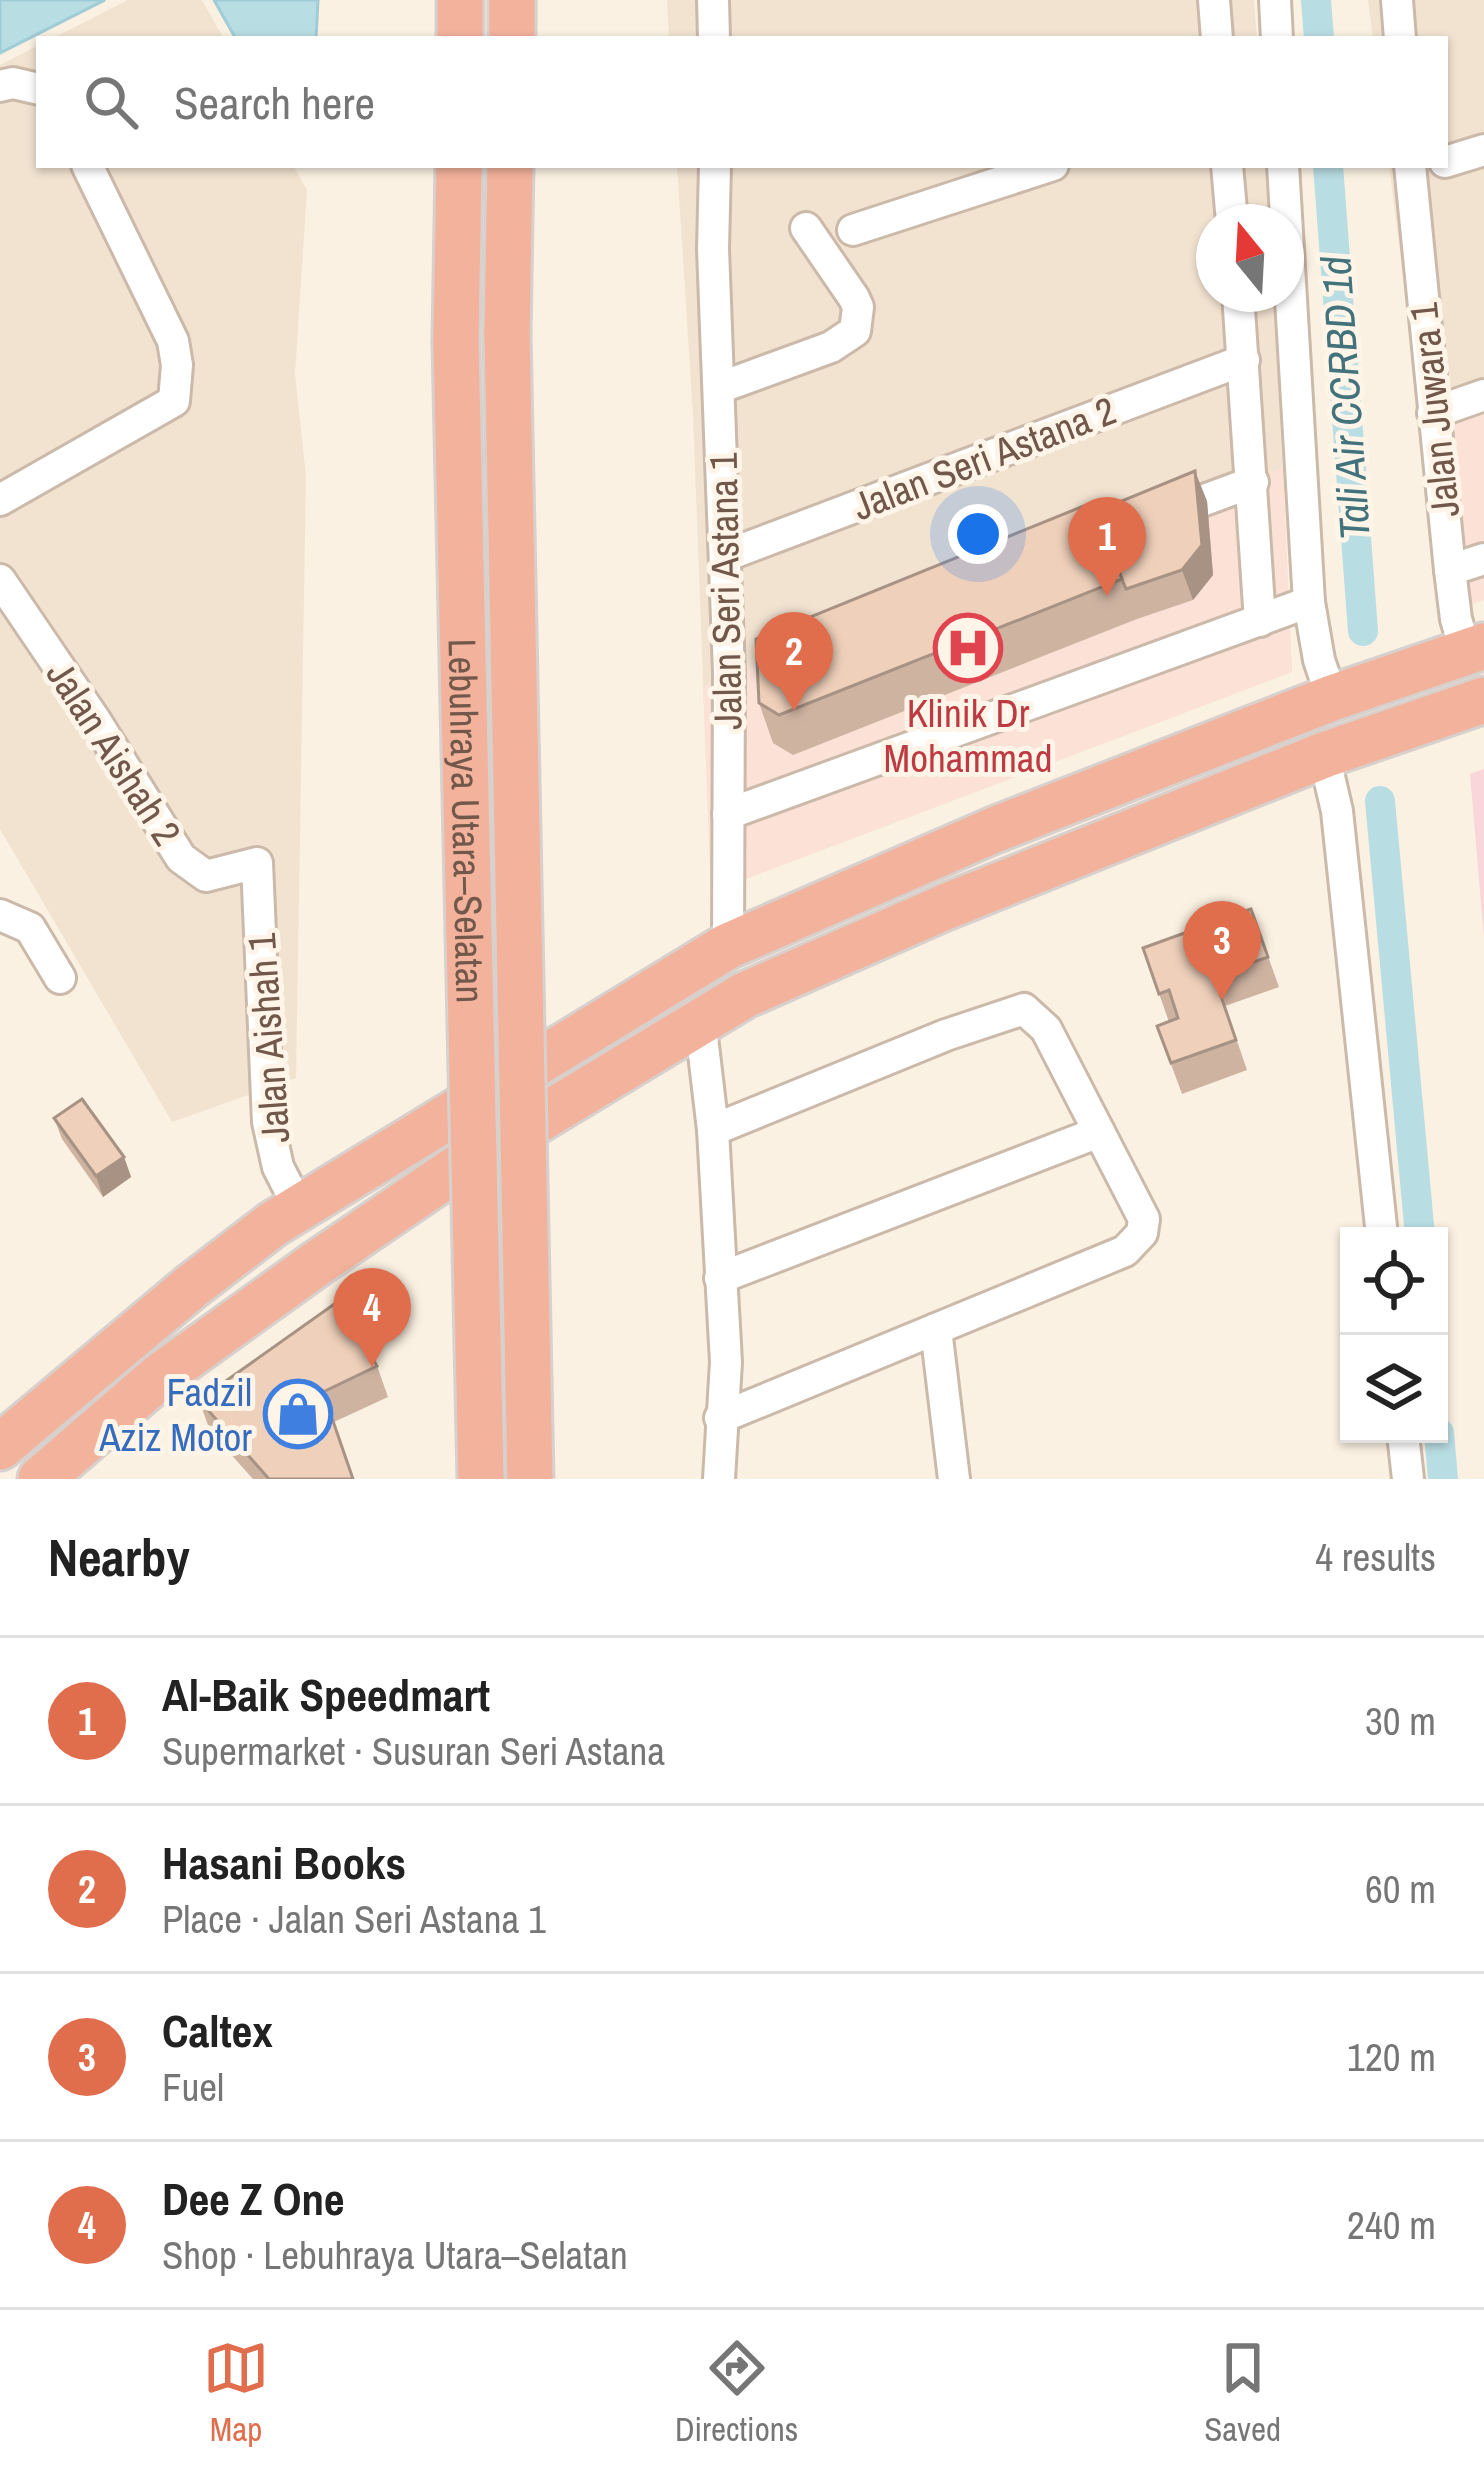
<!DOCTYPE html>
<html lang="en">
<head>
<meta charset="utf-8">
<style>
  :root { --surface:#fff; --page:#f6f6f6; --text:#222; --muted:#767676; --line:#e0e0e0; --accent:#e06d4c }
  body { margin:0; font-family:"Archivo Narrow",sans-serif; background:var(--page); color:var(--text) }
  .controls { position:absolute; right:36px; bottom:36px; display:grid; overflow:hidden; border-radius:0px; box-shadow:0 3px 9px #0004 }
  .controls button { width:108px; height:108px; display:grid; place-items:center; padding:0; border:0; border-bottom:3px solid var(--line); background:var(--surface); color:var(--text); font:60px sans-serif }
  .compass { position:absolute; left:1196px; top:204px; width:108px; height:108px; border-radius:50%; background:var(--surface); box-shadow:0 3px 9px #0004; rotate:342deg }
  .you { position:absolute; left:978px; top:534px; width:42px; height:42px; margin:-30px; border:9px solid #fff; border-radius:50%; background:#1a73e8; box-shadow:0 0 0 18px #1a73e833 }
  .badge { display:grid; place-items:center; width:78px; height:78px; border-radius:50%; background:var(--accent); color:#fff; font-size:39px; font-weight:700 }
  .pin { position:absolute; translate:-50% -99px; filter:drop-shadow(0 3px 6px #0008) }
  .pin::after { content:''; position:absolute; top:63px; width:42px; height:36px; background:inherit; clip-path:polygon(0 0,100% 0,50% 100%) }
  .list { margin:0; padding:0; list-style:none }
  h2 { display:flex; justify-content:space-between; align-items:center; height:156px; margin:0; padding:0 48px; font-size:51px }
  h2 small { font-size:39px; font-weight:400; color:var(--muted) }
  .list li { display:grid; grid-template-columns:78px 1fr auto; gap:36px; align-items:center; box-sizing:border-box; height:168px; padding:0 48px; border-top:3px solid var(--line) }
  .list b { display:block; font-size:45px; white-space:nowrap }
  .list p { margin:0; font-size:39px; white-space:nowrap; color:var(--muted) }
  .list em { font-size:39px; font-style:normal; color:var(--muted) }
  .icon { flex:none; width:66px; height:66px; fill:none; stroke:currentColor; stroke-width:2; stroke-linecap:round; stroke-linejoin:round }
  .map { position:relative; flex:none; width:1484px; height:1479px; overflow:hidden }
  .search { position:absolute; background:var(--surface); box-shadow:0 3px 9px #0004; left:36px; right:36px; top:36px; height:132px; display:flex; align-items:center; gap:30px; box-sizing:border-box; padding:0 42px; border-radius:0px; color:var(--muted); font-size:45px }
  .sheet { height:828px; background:var(--surface) }
  nav { display:flex; justify-content:space-around; align-items:center; box-sizing:border-box; height:168px; border-top:3px solid var(--line); background:var(--surface); font-size:33px; color:var(--muted) }
  nav a { display:grid; justify-items:center; gap:6px }
  nav .on { color:var(--accent) }
  .map>svg:first-child { display:block }
  .residential { fill:#f2e3d1 }
  .commercial { fill:#fbe1d6 }
  .medical { fill:#f8d6da }
  .water { fill:#b8dde3; stroke:#9fccd5; stroke-width:3 }
  .lines { fill:none; stroke-linecap:round; stroke-linejoin:round }
  .canal { stroke:#b8dde3; stroke-width:30 }
  .minor-casing { stroke:#cbb9aa; stroke-width:36 }
  .highway-casing { stroke:#d7d0cc; stroke-width:51 }
  .minor { stroke:#fff; stroke-width:30 }
  .highway { stroke:#f3b29b; stroke-width:45 }
  .highway-bridge-casing { stroke:#d7d0cc; stroke-width:51; stroke-linecap:butt }
  .highway-bridge { stroke:#f3b29b; stroke-width:45 }
  .wall { fill:#ceb3a1 }
  .shaded-wall { fill:#a79283 }
  .building { fill:#efd0bb; stroke:#a79283; stroke-width:3 }
  .labels { text-anchor:middle; dominant-baseline:central; stroke-width:10; stroke-linejoin:round; paint-order:stroke }
  .street-label { font-size:39px; fill:#71584a; stroke:#fef5e8 }
  .health-label { font-size:39px; fill:#be3a42; stroke:#fef5e8 }
  .shop-label { font-size:39px; fill:#366cbe; stroke:#fef5e8; text-anchor:end }
  .water-label { font-size:42px; font-style:italic; fill:#42737d; stroke:#fef5e8 }
</style>
</head>
<body>
<div class="map">
<svg width="1484" height="1479" viewBox="0 0 1484 1479">
  <rect width="100%" height="100%" fill="#fbf1e2"/>
  <g class="residential">
    <path d="M128,0H202L224,39H51Z"/>
    <path d="M667,0H1254L1257,39H669Z"/>
    <path d="M1368,0H1484V379L1419,401L1389,165H1445V39H1373Z"/>
    <path d="M39,45V165H293L307,190L295,374L306,477L296,1078L172,1122L0,829V65Z"/>
    <path d="M677,165H1266L1271,222H1214V294H1274L1292,672L711,892L693,416Z"/>
  </g>
  <g class="commercial">
    <path d="M1484,379V600L1446,613L1419,401Z"/>
    <path d="M1283,468L1292,672L711,892L703,686Z"/>
  </g>
  <path class="medical" d="M1484,769V938L1470,774Z"/>
  <g class="water">
    <path d="M0,0H105L0,53Z"/>
    <path d="M214,0H318L316,39H236Z"/>
  </g>
  <g class="lines">
    <g class="canal">
      <path d="M1316,0L1319,39"/>
      <path d="M1328,165L1363,631"/>
      <path d="M1380,801L1420,1236"/>
      <path d="M1439,1433L1443,1479"/>
    </g>
    <defs>
      <g id="minor">
        <path d="M713,0L714,39"/>
        <path d="M1214,0L1217,39"/>
        <path d="M1275,0L1277,39"/>
        <path d="M1397,0L1400,39"/>
        <path d="M0,86L13,83L39,89"/>
        <path d="M1445,162L1484,150"/>
        <path d="M715,165L713,249L729,672L728,946"/>
        <path d="M1227,165L1232,222"/>
        <path d="M1283,165L1309,602L1319,660L1332,698"/>
        <path d="M1410,165L1450,570L1456,619L1466,653"/>
        <path d="M853,230L1053,165"/>
        <path d="M1238,294L1260,621"/>
        <path d="M719,388L831,347L855,331L858,307L854,298L806,228"/>
        <path d="M1433,413L1484,395"/>
        <path d="M0,500L174,401L177,365L173,341L87,165"/>
        <path d="M1169,513L1253,482"/>
        <path d="M725,556L1244,360"/>
        <path d="M1450,570L1484,559"/>
        <path d="M0,580L95,720L181,858L206,876L257,863L268,1122L278,1167L299,1208"/>
        <path d="M1324,755L1337,811L1382,1236"/>
        <path d="M728,814L1309,602"/>
        <path d="M0,915L30,928L60,978"/>
        <path d="M700,1020L713,1130L726,1362L719,1479"/>
        <path d="M713,1130L946,1035L1024,1009L1046,1029L1144,1219L1142,1233L1125,1251L720,1418"/>
        <path d="M720,1278L1099,1132"/>
        <path d="M936,1329L954,1479"/>
        <path d="M1403,1434L1408,1479"/>
      </g>
      <g id="highway">
        <path d="M460,0V39"/>
        <path d="M512,39V0"/>
        <path d="M507,333L510,165"/>
        <path d="M456,341L459,165"/>
        <path d="M0,1447L192,1286L273,1224L728,946L994,830L1332,698L1484,646"/>
        <path d="M41,1479L159,1377L319,1262L450,1173L745,995L945,907L1324,755L1484,700"/>
      </g>
    </defs>
    <use href="#minor" class="minor-casing"/>
    <use href="#highway" class="highway-casing"/>
    <use href="#minor" class="minor"/>
    <use href="#highway" class="highway"/>
    <defs>
      <g id="highway-bridge">
        <path d="M507,333L530,1479"/>
        <path id="s1" d="M456,341L481,1479"/>
      </g>
    </defs>
    <use href="#highway-bridge" class="highway-bridge-casing"/>
    <use href="#highway-bridge" class="highway-bridge"/>
  </g>
  <g class="wall">
    <path d="M1207,501L1213,575L1193,600L1137,619L793,755L773,743L759,703Z"/>
    <path d="M1251,909L1279,987L1225,1006L1247,1070L1182,1094L1157,1026L1169,1022L1143,948Z"/>
    <path d="M54,1118L124,1157L131,1177L103,1197L62,1139Z"/>
    <path d="M377,1366L388,1397L334,1422L354,1479H253L210,1431L199,1400Z"/>
  </g>
  <g class="shaded-wall">
    <path d="M1195,471L1207,501L1213,575L1193,600L1182,570Z"/>
    <path d="M124,1157L131,1177L103,1197L96,1176Z"/>
  </g>
  <g class="building">
    <path d="M1195,471L1202,545L1182,570L1126,589L1095,512Z"/>
    <path d="M1091,503L1122,579L779,715L759,703L756,639Z"/>
    <path d="M1251,909L1268,957L1214,976L1236,1040L1171,1063L1157,1026L1178,1018L1169,990L1159,994L1143,948Z"/>
    <path d="M82,1099L124,1157L96,1176L54,1118Z"/>
    <path d="M340,1300L377,1366L323,1392L353,1479H269L199,1400Z"/>
  </g>
  <defs>
    <symbol id="hospital-ring" viewBox="-11 -11 22 22"><circle r="9.5" fill="#fef5e8" stroke="#e0444e" stroke-width="1.5"/><path d="M-5-5h3v3.5h4V-5h3V5h-3V1.5h-4V5h-3Z" fill="#e0444e"/></symbol>
    <symbol id="shop-ring" viewBox="-11 -11 22 22"><circle r="9.5" fill="#fef5e8" stroke="#3f7fe0" stroke-width="1.5"/><path d="M-5-2.5h2.3a2.7 3.5 0 0 1 5.4 0H5L5.5 6h-11ZM-1.5-2.5h3a1.5 2.3 0 0 0-3 0Z" fill="#3f7fe0"/></symbol>
  </defs>
  <g fill-rule="evenodd">
    <use href="#hospital-ring" x="930" y="610" width="76" height="76"/>
    <use href="#shop-ring" x="260" y="1376" width="76" height="76"/>
  </g>
  <g class="labels">
    <g class="street-label">
      <text transform="translate(1434 410) rotate(-96)">Jalan Juwara 1</text>
      <text transform="translate(984 458) rotate(-21)">Jalan Seri Astana 2</text>
      <text transform="translate(725 591) rotate(-91)">Jalan Seri Astana 1</text>
      <text transform="translate(114 753) rotate(57)">Jalan Aishah 2</text>
      <text stroke="none"><textPath href="#s1" startOffset="480">Lebuhraya Utara–Selatan</textPath></text>
      <text transform="translate(268 1038) rotate(-94)">Jalan Aishah 1</text>
    </g>
    <g class="health-label">
      <text x="968" y="713">Klinik Dr<tspan x="968" dy="45">Mohammad</tspan></text>
    </g>
    <g class="shop-label">
      <text x="252" y="1392">Fadzil<tspan x="252" dy="45">Aziz Motor</tspan></text>
    </g>
    <g class="water-label">
      <text transform="translate(1345 398) rotate(-94)">Tali Air CCRBD 1d</text>
    </g>
  </g>
</svg>
<div class="controls">
<button><svg class="icon" aria-label="locate" viewBox="0 0 24 24"><circle cx="12" cy="12" r="6"/><path d="M12 2v4M12 18v4M2 12h4M18 12h4"/></svg></button>
<button><svg class="icon" aria-label="layers" viewBox="0 0 24 24"><path d="M12 4l9 5-9 5-9-5zM3 14l9 5 9-5"/></svg></button>
</div>
<svg class="compass" viewBox="-18 -18 36 36"><path d="M0-13l5 13h-10z" fill="#e53935"/><path d="M0 13l5-13h-10z" fill="#767676"/></svg>
<div class="you"></div>
<div class="pin badge" style="left:1107px;top:596px">1</div>
<div class="pin badge" style="left:794px;top:711px">2</div>
<div class="pin badge" style="left:1222px;top:1000px">3</div>
<div class="pin badge" style="left:372px;top:1367px">4</div>
<div class="search"><svg class="icon" aria-label="search" viewBox="0 0 24 24"><circle cx="10" cy="10" r="6"/><path d="M15 15l6 6"/></svg>Search here</div>
</div>
<section class="sheet">
<h2>Nearby<small>4 results</small></h2>
<ul class="list">
<li><span class="badge">1</span><div><b>Al-Baik Speedmart</b><p>Supermarket · Susuran Seri Astana</p></div><em>30 m</em></li>
<li><span class="badge">2</span><div><b>Hasani Books</b><p>Place · Jalan Seri Astana 1</p></div><em>60 m</em></li>
<li><span class="badge">3</span><div><b>Caltex</b><p>Fuel</p></div><em>120 m</em></li>
<li><span class="badge">4</span><div><b>Dee Z One</b><p>Shop · Lebuhraya Utara–Selatan</p></div><em>240 m</em></li>
</ul>
</section>
<nav>
<a class="on"><svg class="icon" aria-label="map" viewBox="0 0 24 24"><path d="M3 6l6-2 6 2 6-2v14l-6 2-6-2-6 2zM9 4v14M15 6v14"/></svg>Map</a>
<a><svg class="icon" aria-label="directions" viewBox="0 0 24 24"><path d="M12 3l9 9-9 9-9-9zM9 14v-3h6M13 9l2 2-2 2"/></svg>Directions</a>
<a><svg class="icon" aria-label="saved" viewBox="0 0 24 24"><path d="M7 4h10v16l-5-4-5 4z"/></svg>Saved</a>
</nav>
</body>
</html>
